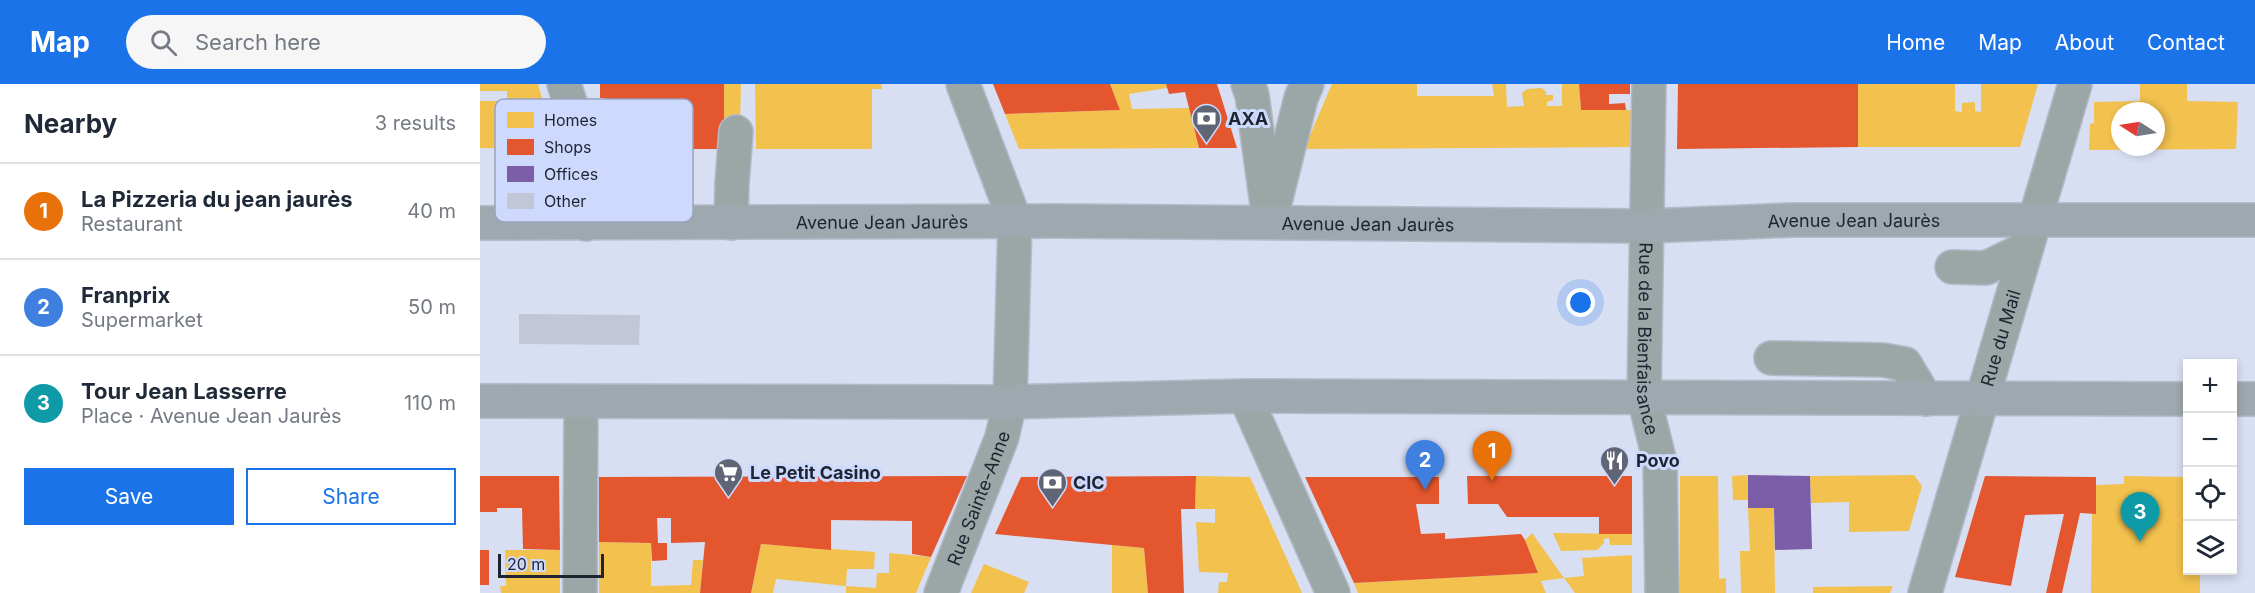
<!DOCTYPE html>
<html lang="en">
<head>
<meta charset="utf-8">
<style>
  :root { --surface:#fff; --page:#f6f6f7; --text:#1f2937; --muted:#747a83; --line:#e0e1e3; --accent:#1a73e8 }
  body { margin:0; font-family:Inter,sans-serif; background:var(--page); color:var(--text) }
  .controls { position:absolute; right:18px; bottom:18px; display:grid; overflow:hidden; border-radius:0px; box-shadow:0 3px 9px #0003 }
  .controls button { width:54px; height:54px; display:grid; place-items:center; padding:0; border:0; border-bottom:2px solid var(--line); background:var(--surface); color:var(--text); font:30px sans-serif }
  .compass { position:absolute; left:1631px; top:18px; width:54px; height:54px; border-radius:50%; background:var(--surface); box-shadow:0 3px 9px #0003; rotate:282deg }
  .scale { position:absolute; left:18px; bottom:15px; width:106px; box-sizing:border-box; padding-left:6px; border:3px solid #1f2431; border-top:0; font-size:16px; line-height:21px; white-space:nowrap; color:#1f2431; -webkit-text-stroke:4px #cddafe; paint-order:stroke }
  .you { position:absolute; left:1101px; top:219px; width:21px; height:21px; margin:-15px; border:4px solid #fff; border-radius:50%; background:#1a73e8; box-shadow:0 0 0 9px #1a73e833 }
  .badge { display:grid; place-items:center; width:39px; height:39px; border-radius:50%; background:var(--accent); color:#fff; font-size:20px; font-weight:700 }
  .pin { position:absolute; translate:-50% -50px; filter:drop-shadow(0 2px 3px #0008) }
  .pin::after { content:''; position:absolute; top:32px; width:21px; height:18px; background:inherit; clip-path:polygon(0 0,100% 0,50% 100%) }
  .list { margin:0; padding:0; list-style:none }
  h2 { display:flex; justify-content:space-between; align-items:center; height:78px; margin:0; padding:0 24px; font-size:26px }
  h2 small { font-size:20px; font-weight:400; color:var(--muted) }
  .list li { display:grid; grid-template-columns:39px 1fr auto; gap:18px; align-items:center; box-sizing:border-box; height:96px; padding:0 24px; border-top:2px solid var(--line) }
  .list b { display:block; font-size:22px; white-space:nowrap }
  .list p { margin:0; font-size:20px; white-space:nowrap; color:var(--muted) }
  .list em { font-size:20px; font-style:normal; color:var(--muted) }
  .actions { display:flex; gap:12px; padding:18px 24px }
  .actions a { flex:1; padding:14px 0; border:2px solid var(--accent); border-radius:0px; text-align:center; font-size:21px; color:var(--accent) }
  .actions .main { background:var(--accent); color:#fff }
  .icon { flex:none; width:33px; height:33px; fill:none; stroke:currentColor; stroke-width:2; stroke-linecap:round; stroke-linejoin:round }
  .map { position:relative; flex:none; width:1775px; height:509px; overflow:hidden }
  header { display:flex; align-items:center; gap:36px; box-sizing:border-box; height:84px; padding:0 30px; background:var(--accent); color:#fff }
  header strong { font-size:28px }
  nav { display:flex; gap:33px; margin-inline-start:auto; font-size:21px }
  .search { width:420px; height:54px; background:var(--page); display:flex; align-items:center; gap:15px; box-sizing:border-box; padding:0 21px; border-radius:33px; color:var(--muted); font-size:22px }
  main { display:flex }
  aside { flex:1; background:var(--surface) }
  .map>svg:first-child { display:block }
  .homes { fill:#f2c14e; fill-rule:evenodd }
  .shops { fill:#e4572e }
  .offices { fill:#7b5ea7 }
  .building { fill:#c2c7d7 }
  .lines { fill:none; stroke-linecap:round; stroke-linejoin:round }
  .minor-casing { stroke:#b5baca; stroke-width:36 }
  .major-casing { stroke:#b5baca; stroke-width:36 }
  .minor { stroke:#9ba7a7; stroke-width:33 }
  .major { stroke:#9ea9af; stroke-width:33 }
  .labels { text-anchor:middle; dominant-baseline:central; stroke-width:6; stroke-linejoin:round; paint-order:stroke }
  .poi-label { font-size:18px; font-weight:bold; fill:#1f2431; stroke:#cddafe; text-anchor:start }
  .street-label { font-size:18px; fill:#1f2431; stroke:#cddafe }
  .key { fill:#cddafe; stroke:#99a3c0; stroke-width:1.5 }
  .key-label { font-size:16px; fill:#1f2431 }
</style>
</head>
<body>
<header>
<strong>Map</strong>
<div class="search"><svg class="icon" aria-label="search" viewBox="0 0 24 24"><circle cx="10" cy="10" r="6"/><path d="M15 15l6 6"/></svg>Search here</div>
<nav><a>Home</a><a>Map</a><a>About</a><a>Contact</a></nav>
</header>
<main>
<aside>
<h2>Nearby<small>3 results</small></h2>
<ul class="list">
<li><span class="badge" style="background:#e8710a">1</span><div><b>La Pizzeria du jean jaurès</b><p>Restaurant</p></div><em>40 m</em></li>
<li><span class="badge" style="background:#3f7fe0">2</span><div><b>Franprix</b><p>Supermarket</p></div><em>50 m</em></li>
<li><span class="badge" style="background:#0f9aa8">3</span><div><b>Tour Jean Lasserre</b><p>Place · Avenue Jean Jaurès</p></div><em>110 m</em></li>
</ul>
<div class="actions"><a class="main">Save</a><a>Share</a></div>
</aside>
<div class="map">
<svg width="1775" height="509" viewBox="0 0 1775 509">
  <rect width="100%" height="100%" fill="#d8dff3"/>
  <g class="homes">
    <path d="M0,0H58L77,65L0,64V17H27V7H0Z"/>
    <path d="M244,0H261L260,42H244Z"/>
    <path d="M275,0H401L402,5H392V65H276Z"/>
    <path d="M630,0H686L687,4L649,10L652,25L709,24L719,64L539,65L525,30L640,26Z"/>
    <path d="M852,0H937V12H1014L1012,0H1026L1027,23L1044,22L1042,9L1047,5L1062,4L1066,8V11H1073V16L1067,18V22H1082V0H1099L1101,26H1151L1150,63L824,65Z"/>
    <path d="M1378,0H1475V27L1482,28V19L1495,18V27L1501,28V0H1558L1540,63H1378Z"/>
    <path d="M1660,0H1707V17L1758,18L1756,65L1609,66L1610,40L1614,39V18L1660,17ZM1640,27H1676V63H1640Z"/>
    <path d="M1268,391V416H1253L1252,392Z"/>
    <path d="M1434,391L1442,402L1429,447L1369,448V418L1331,419L1330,392Z"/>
    <path d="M716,392L770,393L822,509H738L739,498H747L748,489L719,488L716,438L735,439V425H715Z"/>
    <path d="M1200,392H1238L1239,495L1246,494V509H1200Z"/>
    <path d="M1644,392L1707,393V486H1720V509H1611L1612,429L1616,430V401L1644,400Z"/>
    <path d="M1268,424H1294L1295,509H1261L1260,467H1270Z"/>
    <path d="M1052,449L1084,494L1061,497L1066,509H878L874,499L1058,489L1045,456Z"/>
    <path d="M1073,449L1152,450V461H1130L1129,454L1124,455V459L1117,466L1081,467Z"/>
    <path d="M119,458L171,459V502L211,501L213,476H223L220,509H119Z"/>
    <path d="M281,460L395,468L394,485H367L366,502L396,504L397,489H409V469L451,473L436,509H366V502L296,495L293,509H271Z"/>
    <path d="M632,461L664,464L668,509H632Z"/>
    <path d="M25,466H80V509H21L20,502H26Z"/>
    <path d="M1152,471V509H1095L1084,494L1104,492L1102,474Z"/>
    <path d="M504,480L549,498L544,509H491Z"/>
    <path d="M1413,502L1410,509H1333V503Z"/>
  </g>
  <g class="shops">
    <path d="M120,0H244V65H171V56H136L133,50V29L124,30L125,14H120Z"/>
    <path d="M513,0H630L640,26L525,30Z"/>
    <path d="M686,0H737L757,64H719L705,8L689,10Z"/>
    <path d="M1099,0H1150V10H1129V20L1145,19L1146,26H1101Z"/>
    <path d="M1198,0H1378V63L1197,65Z"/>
    <path d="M0,392H79L80,466L43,465L42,424H17V428H0Z"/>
    <path d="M487,392L451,473L432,470V437L351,436V466L281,460L271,509H220L225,458L191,459V434H177L178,459H187V476L172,477L171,459L119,458V393Z"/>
    <path d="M716,392L715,425H701L704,509H668L664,464L515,450L541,393Z"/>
    <path d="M987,392H1152V450H1119V433H1027L1018,420H988Z"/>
    <path d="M1505,392L1616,393V430L1600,429L1582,509H1566L1584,430L1545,431L1531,502L1475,493Z"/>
    <path d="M825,393H959V420H936L941,450L965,449V455L1041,450L1045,456L1058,489L874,499Z"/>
    <rect x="0" y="466" width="9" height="35"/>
  </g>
  <path class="offices" d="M1268,391L1330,392L1332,465L1295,466L1294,424H1268Z"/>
  <path class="building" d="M39,230L160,231L159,261L39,260Z"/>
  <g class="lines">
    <defs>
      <g id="minor">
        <path d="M84,0L101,52L106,140"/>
        <path d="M768,0L772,11L787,121"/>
        <path id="s1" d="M1169,0L1164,314L1180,378L1182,509"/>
        <path d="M790,138L821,14L827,0"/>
        <path d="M251,139L252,99L256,48"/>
        <path d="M1472,183L1506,184L1545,165"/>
        <path d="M1291,274L1403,276L1425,280L1446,315"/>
        <path d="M765,312L853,509"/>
        <path d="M100,509L101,318"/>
        <path id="s2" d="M461,509L522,353L530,318L535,137L483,0"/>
        <path id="s3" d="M1445,509L1595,0"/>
      </g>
      <g id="major">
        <path id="s4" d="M0,139L575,137L1167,142L1313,136H1775"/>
        <path d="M1752,315H1775"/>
        <path d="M0,317L530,318L765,312L1708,315"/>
      </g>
    </defs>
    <use href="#minor" class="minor-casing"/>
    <use href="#major" class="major-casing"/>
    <use href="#minor" class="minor"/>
    <use href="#major" class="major"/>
  </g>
  <defs>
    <symbol id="bank-pin" viewBox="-11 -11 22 30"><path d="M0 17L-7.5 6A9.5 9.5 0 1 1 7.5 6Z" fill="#606575" stroke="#cddafe"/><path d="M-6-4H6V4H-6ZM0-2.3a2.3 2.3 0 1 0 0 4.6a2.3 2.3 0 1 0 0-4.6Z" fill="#fff"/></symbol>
    <symbol id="restaurant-pin" viewBox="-11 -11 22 30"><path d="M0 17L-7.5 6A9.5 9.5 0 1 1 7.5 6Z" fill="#606575" stroke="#cddafe"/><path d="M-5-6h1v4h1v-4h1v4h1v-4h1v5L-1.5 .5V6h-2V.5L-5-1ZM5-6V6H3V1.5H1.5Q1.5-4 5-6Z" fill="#fff"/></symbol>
    <symbol id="supermarket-pin" viewBox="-11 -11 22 30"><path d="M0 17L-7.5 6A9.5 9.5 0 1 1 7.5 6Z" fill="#606575" stroke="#cddafe"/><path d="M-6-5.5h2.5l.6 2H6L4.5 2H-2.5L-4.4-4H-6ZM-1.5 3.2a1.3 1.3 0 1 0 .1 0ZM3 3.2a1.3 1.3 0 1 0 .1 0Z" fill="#fff"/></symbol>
  </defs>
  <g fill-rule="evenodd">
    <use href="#bank-pin" x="710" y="18" width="33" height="45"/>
    <use href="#restaurant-pin" x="1118" y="360" width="33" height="45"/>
    <use href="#supermarket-pin" x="232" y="372" width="33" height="45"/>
    <use href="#bank-pin" x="556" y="382" width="33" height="45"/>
  </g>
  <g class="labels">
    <g class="poi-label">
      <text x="748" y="34">AXA</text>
      <text x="1156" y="376">Povo</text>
      <text x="270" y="388">Le Petit Casino</text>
      <text x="593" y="398">CIC</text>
    </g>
    <g class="street-label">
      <text stroke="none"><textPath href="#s4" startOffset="1374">Avenue Jean Jaurès</textPath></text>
      <text stroke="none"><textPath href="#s4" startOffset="402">Avenue Jean Jaurès</textPath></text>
      <text stroke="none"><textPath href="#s4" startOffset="888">Avenue Jean Jaurès</textPath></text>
      <text stroke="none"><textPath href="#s3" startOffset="266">Rue du Mail</textPath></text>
      <text stroke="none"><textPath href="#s1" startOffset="255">Rue de la Bienfaisance</textPath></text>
      <text stroke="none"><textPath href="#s2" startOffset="102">Rue Sainte-Anne</textPath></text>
    </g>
  </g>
  <rect x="15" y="15" width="198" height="123" rx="9" class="key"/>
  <rect x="27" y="28" width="27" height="16" fill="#f2c14e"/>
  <rect x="27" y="55" width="27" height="16" fill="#e4572e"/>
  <rect x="27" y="82" width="27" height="16" fill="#7b5ea7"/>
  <rect x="27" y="109" width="27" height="16" fill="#c2c7d7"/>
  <g class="key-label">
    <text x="64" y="42">Homes</text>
    <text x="64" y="69">Shops</text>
    <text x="64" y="96">Offices</text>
    <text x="64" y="123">Other</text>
  </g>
</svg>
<div class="controls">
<button>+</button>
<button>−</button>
<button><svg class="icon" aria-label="locate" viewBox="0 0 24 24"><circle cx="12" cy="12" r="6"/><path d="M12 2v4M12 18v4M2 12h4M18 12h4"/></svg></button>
<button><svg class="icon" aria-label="layers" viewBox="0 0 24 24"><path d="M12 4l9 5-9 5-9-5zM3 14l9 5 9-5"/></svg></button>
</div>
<svg class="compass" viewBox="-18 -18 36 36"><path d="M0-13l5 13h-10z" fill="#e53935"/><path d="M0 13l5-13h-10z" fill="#747a83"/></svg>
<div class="scale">20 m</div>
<div class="you"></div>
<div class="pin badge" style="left:1012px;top:397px;background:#e8710a">1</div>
<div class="pin badge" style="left:945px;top:406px;background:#3f7fe0">2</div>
<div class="pin badge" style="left:1660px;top:458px;background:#0f9aa8">3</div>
</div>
</main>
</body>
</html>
